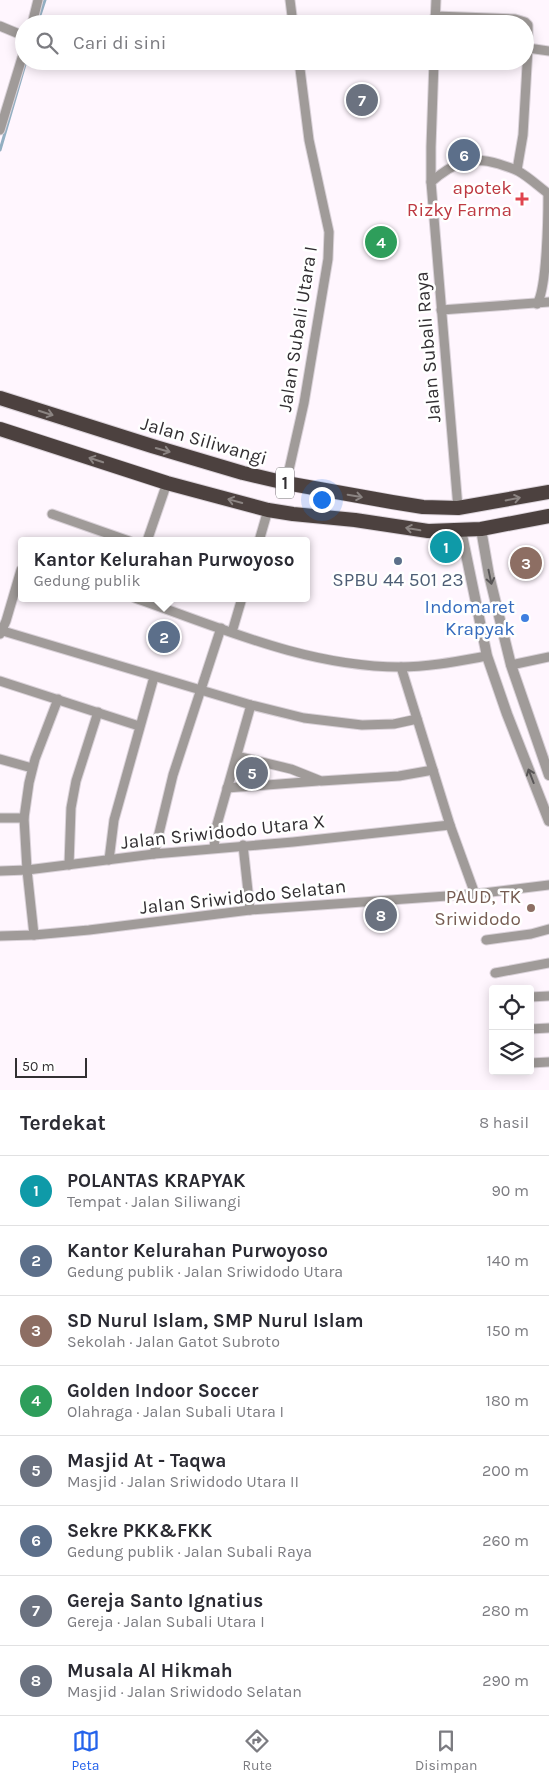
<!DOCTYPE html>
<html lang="id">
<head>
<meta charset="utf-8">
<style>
  :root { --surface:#fff; --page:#f7f7f7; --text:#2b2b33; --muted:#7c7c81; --line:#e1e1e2; --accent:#2563eb }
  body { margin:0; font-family:Karla,sans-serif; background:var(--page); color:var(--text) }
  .controls { position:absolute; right:15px; bottom:15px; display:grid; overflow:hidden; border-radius:5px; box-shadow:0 2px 12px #0003 }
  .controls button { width:45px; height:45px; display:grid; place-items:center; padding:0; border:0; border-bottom:1px solid var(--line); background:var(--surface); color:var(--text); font:25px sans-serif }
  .scale { position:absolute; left:15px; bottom:12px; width:72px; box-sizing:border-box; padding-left:5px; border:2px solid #322f32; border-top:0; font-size:14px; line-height:18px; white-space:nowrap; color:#322f32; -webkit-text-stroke:4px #fff; paint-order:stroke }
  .you { position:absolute; left:321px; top:499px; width:18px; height:18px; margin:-12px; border:4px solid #fff; border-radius:50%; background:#1a73e8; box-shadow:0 0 0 8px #1a73e833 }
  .badge { display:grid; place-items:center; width:32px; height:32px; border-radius:50%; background:var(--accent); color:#fff; font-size:16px; font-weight:700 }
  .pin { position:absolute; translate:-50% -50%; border:2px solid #fff; box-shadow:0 1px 5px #0006 }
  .popup { position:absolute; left:18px; top:537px; width:292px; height:65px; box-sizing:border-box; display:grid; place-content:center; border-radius:5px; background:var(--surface); filter:drop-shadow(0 1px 4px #0005); font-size:16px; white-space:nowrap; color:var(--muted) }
  .popup b { font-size:19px; color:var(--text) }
  .popup::after { content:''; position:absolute; left:50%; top:100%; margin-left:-10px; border:10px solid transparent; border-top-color:var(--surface) }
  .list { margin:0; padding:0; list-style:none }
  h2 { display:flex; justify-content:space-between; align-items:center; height:65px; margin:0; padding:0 20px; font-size:21px }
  h2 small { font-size:16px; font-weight:400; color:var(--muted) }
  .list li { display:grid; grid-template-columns:32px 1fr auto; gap:15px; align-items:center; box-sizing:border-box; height:70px; padding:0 20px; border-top:1px solid var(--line) }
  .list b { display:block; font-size:19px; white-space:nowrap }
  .list p { margin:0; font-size:16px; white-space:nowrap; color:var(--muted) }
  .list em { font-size:16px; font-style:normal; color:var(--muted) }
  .icon { flex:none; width:28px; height:28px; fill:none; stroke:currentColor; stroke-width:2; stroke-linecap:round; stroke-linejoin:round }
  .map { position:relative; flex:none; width:549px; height:1090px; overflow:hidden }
  .search { position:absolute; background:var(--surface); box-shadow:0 2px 12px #0003; left:15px; right:15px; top:15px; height:55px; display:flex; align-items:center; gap:12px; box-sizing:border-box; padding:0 18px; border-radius:28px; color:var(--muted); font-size:19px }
  .sheet { height:625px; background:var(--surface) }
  nav { display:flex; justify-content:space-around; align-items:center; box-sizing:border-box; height:70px; border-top:1px solid var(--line); background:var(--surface); font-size:14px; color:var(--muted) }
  nav a { display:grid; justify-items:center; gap:2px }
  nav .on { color:var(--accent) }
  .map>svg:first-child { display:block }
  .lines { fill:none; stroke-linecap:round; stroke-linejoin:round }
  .stream { stroke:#93afc2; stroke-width:3 }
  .minor-casing { stroke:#dad2d9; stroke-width:11 }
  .tertiary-casing { stroke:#dad2d9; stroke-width:12 }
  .trunk-casing { stroke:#dad2d9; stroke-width:16 }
  .minor { stroke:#a09b99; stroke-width:9 }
  .tertiary { stroke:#a09b99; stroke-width:10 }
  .trunk { stroke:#4c413f; stroke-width:14 }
  .oneway { stroke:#8b8482 }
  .oneway2 { stroke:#585556 }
  .health-dot { fill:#e0444e; stroke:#fff; stroke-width:2 }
  .service-dot { fill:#5c6f8a; stroke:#fff; stroke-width:2 }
  .shop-dot { fill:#3f7fe0; stroke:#fff; stroke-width:2 }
  .education-dot { fill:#8d6e63; stroke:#fff; stroke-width:2 }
  .labels { text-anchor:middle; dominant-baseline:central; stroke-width:5; stroke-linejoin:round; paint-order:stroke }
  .shield { fill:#fff; stroke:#706d70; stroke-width:1 }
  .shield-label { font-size:18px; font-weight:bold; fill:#322f32 }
  .health-label { font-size:19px; fill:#be3a42; stroke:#fff; text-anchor:end }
  .street-label { font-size:19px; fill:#322f32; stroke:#fff }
  .service-label { font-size:19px; fill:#4e5e75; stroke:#fff }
  .shop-label { font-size:19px; fill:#366cbe; stroke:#fff; text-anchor:end }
  .education-label { font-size:19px; fill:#785e54; stroke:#fff; text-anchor:end }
</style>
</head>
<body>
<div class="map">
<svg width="549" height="1090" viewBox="0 0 549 1090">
  <rect width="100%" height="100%" fill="#fff6fe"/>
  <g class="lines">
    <g class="stream">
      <path d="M37,24L45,0"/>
      <path d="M0,150L26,61"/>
    </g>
    <defs>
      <g id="minor">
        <path d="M290,0L293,24"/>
        <path d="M435,16L515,19L525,22L528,25V48L523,135L517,170"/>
        <path d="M32,24L38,0"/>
        <path d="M435,24L436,0"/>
        <path d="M0,26L24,36"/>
        <path d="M528,48L549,51"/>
        <path d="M0,130L24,51"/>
        <path d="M431,182V147L434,61"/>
        <path d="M537,304C547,288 548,216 548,194"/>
        <path d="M441,310L549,302"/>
        <path d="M286,483L304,403L328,259L329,232L309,140L299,61"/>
        <path d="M458,508L431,182C453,163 470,155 499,164C505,166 512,168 518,171C529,177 539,187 549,194"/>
        <path d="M52,514L129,541"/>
        <path d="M147,541L167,483"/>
        <path d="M259,541L268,510"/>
        <path d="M135,598C221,628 308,667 400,667C429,667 459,661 487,656"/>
        <path d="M3,631L251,705L304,718L362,725L394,724L417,719"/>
        <path d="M232,632L242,598"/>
        <path d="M0,634L6,621L21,570"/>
        <path d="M511,665L549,657"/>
        <path d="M401,667L450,825L475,894"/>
        <path d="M0,681L139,726"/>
        <path d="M237,756L291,769L321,781L399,776L433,770"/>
        <path d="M0,759L32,768"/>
        <path d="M227,788L318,781"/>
        <path d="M0,818H24"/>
        <path d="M243,845L250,910"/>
        <path d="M214,848L216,828L251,705"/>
        <path d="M154,854L173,775L221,628"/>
        <path d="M109,860L114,820L154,677"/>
        <path d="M69,865L71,808L76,781L98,712"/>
        <path d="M0,871L27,870L154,854L293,842L450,825"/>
        <path d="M34,935L27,870L24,818L29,783L35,759L58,699"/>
        <path d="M0,936L34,935L89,930L250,910L475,894L549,885"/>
        <path d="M486,940L531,934L549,929"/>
        <path d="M495,973L549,963"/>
        <path d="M530,997L549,996"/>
        <path d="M530,1029L549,1028"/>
        <path d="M530,1063L549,1062"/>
      </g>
      <g id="tertiary">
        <path d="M481,529L489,575L511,665L549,775"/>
        <path d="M461,530L487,656L507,714L549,821"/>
      </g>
      <g id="trunk">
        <path d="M0,398L152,446L243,473L286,483L392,502L423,507L458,508L549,492"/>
        <path d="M0,429L167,483L268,510L293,514L355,520L428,531L481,529L549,516"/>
      </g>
    </defs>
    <use href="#minor" class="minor-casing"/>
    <use href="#tertiary" class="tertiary-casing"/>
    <use href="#trunk" class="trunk-casing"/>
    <use href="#minor" class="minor"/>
    <use href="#tertiary" class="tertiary"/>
    <use href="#trunk" class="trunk"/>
  </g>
  <defs><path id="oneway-shaft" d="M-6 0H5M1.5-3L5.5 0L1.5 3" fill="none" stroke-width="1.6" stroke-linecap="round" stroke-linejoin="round" transform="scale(1.25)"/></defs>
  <g class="oneway">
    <use href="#oneway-shaft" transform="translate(46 413) rotate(18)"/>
    <use href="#oneway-shaft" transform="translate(163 450) rotate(16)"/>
    <use href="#oneway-shaft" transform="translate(96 460) rotate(-162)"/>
    <use href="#oneway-shaft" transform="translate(355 496) rotate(10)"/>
    <use href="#oneway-shaft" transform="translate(513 499) rotate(-11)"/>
    <use href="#oneway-shaft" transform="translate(235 501) rotate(-165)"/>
    <use href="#oneway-shaft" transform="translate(413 529) rotate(-170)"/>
  </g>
  <g class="oneway2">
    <use href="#oneway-shaft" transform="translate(490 577) rotate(78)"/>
    <use href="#oneway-shaft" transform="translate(531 776) rotate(-111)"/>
  </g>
  <path class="health-dot" d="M519.5 191.5h5v5h5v5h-5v5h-5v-5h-5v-5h5z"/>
  <circle class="service-dot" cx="398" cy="561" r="5"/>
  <circle class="shop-dot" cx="525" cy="618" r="5"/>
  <circle class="education-dot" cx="531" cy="908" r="5"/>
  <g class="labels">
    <rect class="shield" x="276" y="467.5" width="18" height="31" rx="4"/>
    <g class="shield-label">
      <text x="285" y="483">1</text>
    </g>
    <g class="health-label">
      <text x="512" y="188">apotek<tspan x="512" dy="22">Rizky Farma</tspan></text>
    </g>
    <g class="street-label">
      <text transform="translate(298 329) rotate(-81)">Jalan Subali Utara I</text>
      <text transform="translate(428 347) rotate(-95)">Jalan Subali Raya</text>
      <text transform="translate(204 441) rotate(16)">Jalan Siliwangi</text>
      <text transform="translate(223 832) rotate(-6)">Jalan Sriwidodo Utara X</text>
      <text transform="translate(243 897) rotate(-6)">Jalan Sriwidodo Selatan</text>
    </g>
    <g class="service-label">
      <text x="398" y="580">SPBU 44 501 23</text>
    </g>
    <g class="shop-label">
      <text x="515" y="607">Indomaret<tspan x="515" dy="22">Krapyak</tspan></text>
    </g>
    <g class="education-label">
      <text x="521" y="897">PAUD, TK<tspan x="521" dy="22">Sriwidodo</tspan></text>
    </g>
  </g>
</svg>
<div class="controls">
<button><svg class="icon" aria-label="locate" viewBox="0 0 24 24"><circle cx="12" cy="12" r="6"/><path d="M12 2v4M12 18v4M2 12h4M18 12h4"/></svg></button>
<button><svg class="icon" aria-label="layers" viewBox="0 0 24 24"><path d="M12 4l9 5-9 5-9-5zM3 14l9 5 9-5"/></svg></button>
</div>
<div class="scale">50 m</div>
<div class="you"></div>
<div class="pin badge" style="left:446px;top:547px;background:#0f9aa8">1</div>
<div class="pin badge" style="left:164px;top:637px;background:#5c6f8a">2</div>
<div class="popup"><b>Kantor Kelurahan Purwoyoso</b>Gedung publik</div>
<div class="pin badge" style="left:526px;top:563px;background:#8d6e63">3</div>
<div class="pin badge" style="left:381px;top:242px;background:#2e9e5b">4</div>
<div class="pin badge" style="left:252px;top:773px;background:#6b7280">5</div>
<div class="pin badge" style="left:464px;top:155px;background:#5c6f8a">6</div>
<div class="pin badge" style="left:362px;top:100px;background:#6b7280">7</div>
<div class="pin badge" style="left:381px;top:915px;background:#6b7280">8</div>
<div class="search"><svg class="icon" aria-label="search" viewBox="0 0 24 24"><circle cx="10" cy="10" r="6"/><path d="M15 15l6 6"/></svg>Cari di sini</div>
</div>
<section class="sheet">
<h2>Terdekat<small>8 hasil</small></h2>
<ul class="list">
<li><span class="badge" style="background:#0f9aa8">1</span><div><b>POLANTAS KRAPYAK</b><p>Tempat · Jalan Siliwangi</p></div><em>90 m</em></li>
<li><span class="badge" style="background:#5c6f8a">2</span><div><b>Kantor Kelurahan Purwoyoso</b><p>Gedung publik · Jalan Sriwidodo Utara</p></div><em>140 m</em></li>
<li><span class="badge" style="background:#8d6e63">3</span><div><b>SD Nurul Islam, SMP Nurul Islam</b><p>Sekolah · Jalan Gatot Subroto</p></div><em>150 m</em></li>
<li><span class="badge" style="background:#2e9e5b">4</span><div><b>Golden Indoor Soccer</b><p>Olahraga · Jalan Subali Utara I</p></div><em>180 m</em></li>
<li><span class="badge" style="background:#6b7280">5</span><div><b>Masjid At - Taqwa</b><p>Masjid · Jalan Sriwidodo Utara II</p></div><em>200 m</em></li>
<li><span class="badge" style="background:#5c6f8a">6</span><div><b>Sekre PKK&amp;FKK</b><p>Gedung publik · Jalan Subali Raya</p></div><em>260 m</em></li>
<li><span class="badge" style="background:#6b7280">7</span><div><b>Gereja Santo Ignatius</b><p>Gereja · Jalan Subali Utara I</p></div><em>280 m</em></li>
<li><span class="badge" style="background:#6b7280">8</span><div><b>Musala Al Hikmah</b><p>Masjid · Jalan Sriwidodo Selatan</p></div><em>290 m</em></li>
</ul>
</section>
<nav>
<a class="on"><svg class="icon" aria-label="map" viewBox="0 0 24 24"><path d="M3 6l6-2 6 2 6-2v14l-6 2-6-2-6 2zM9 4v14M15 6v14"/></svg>Peta</a>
<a><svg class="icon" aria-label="directions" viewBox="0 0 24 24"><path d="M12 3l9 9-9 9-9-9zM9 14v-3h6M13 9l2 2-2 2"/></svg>Rute</a>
<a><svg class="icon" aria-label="saved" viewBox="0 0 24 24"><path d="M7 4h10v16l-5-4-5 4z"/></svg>Disimpan</a>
</nav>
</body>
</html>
